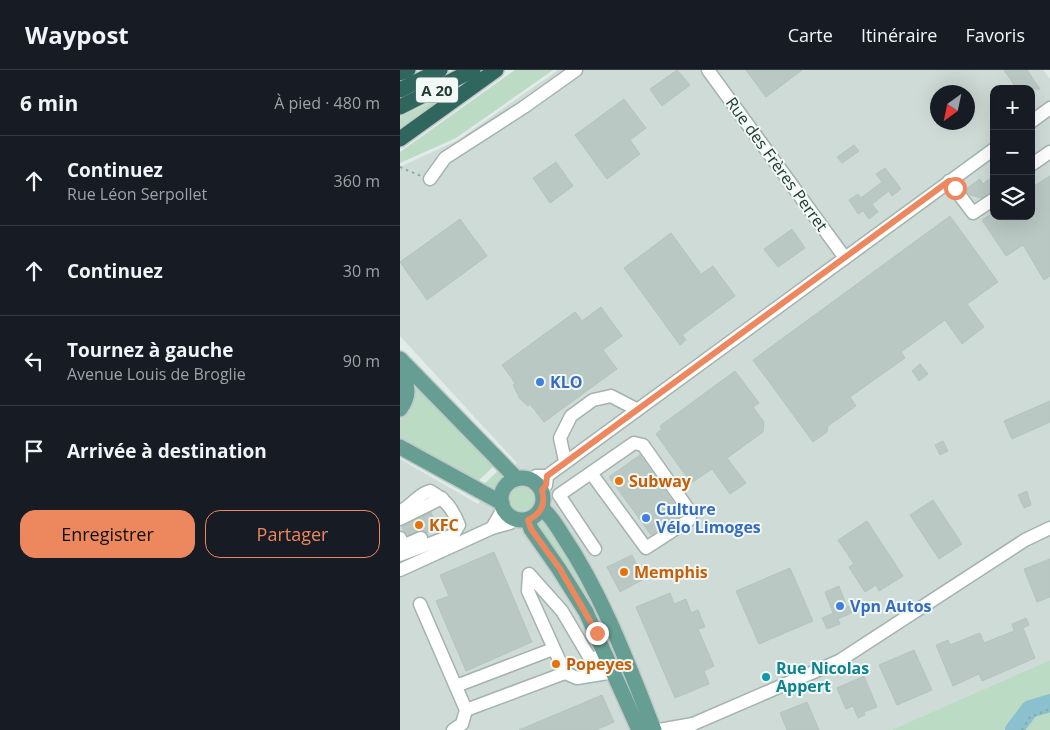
<!DOCTYPE html>
<html lang="fr">
<head>
<meta charset="utf-8">
<style>
  :root { --surface:#171b24; --page:#242831; --text:#f1f3f6; --muted:#9ea1a6; --line:#363941; --accent:#ec875e }
  body { margin:0; font-family:"Open Sans",sans-serif; background:var(--page); color:var(--text) }
  .controls { position:absolute; right:15px; top:15px; display:grid; overflow:hidden; border-radius:10px; box-shadow:0 5px 20px #0002 }
  .controls button { width:45px; height:45px; display:grid; place-items:center; padding:0; border:0; border-bottom:1px solid var(--line); background:var(--surface); color:var(--text); font:25px sans-serif }
  .compass { position:absolute; left:530px; top:15px; width:45px; height:45px; border-radius:50%; background:var(--surface); box-shadow:0 5px 20px #0002; rotate:213deg }
  .stop { position:absolute; width:15px; height:15px; margin:-11px; border:4px solid #ec875e; border-radius:50%; background:#fff }
  .stop.end { background:#ec875e; border-color:#fff; box-shadow:0 1px 5px #0008 }
  .list { margin:0; padding:0; list-style:none }
  h2 { display:flex; justify-content:space-between; align-items:center; height:65px; margin:0; padding:0 20px; font-size:21px }
  h2 small { font-size:16px; font-weight:400; color:var(--muted) }
  .list li { display:grid; grid-template-columns:32px 1fr auto; gap:15px; align-items:center; box-sizing:border-box; height:90px; padding:0 20px; border-top:1px solid var(--line) }
  .list b { display:block; font-size:19px; white-space:nowrap }
  .list p { margin:0; font-size:16px; white-space:nowrap; color:var(--muted) }
  .list em { font-size:16px; font-style:normal; color:var(--muted) }
  .actions { display:flex; gap:10px; padding:15px 20px }
  .actions a { flex:1; padding:11px 0; border:1px solid var(--accent); border-radius:15px; text-align:center; font-size:18px; color:var(--accent) }
  .actions .main { background:var(--accent); color:#111 }
  .icon { flex:none; width:28px; height:28px; fill:none; stroke:currentColor; stroke-width:2; stroke-linecap:round; stroke-linejoin:round }
  .map { position:relative; flex:none; width:650px; height:660px; overflow:hidden }
  header { display:flex; align-items:center; gap:30px; box-sizing:border-box; height:70px; padding:0 25px; background:var(--surface); border-bottom:1px solid var(--line) }
  header strong { font-size:24px }
  nav { display:flex; gap:28px; margin-inline-start:auto; font-size:18px }
  main { display:flex }
  aside { flex:1; background:var(--surface) }
  .map>svg:first-child { display:block }
  .built { fill:#cfdbd6; fill-rule:evenodd }
  .green { fill:#bbdbc5 }
  .lines { fill:none; stroke-linecap:round; stroke-linejoin:round }
  .river { stroke:#8bc0ce; stroke-width:18 }
  .building { fill:#b9c8c3; stroke:#b4c4be }
  .minor-casing { stroke:#a4b3ae; stroke-width:15 }
  .major-casing { stroke:#c1c8c6; stroke-width:18 }
  .highway-casing { stroke:#c1c8c6; stroke-width:18 }
  .path { stroke:#83ada2; stroke-width:2; stroke-dasharray:2.5 4; stroke-linecap:butt }
  .minor { stroke:#fff; stroke-width:12 }
  .major { stroke:#679e93; stroke-width:15 }
  .highway { stroke:#2f665d; stroke-width:15 }
  .route { stroke:#ec875e; stroke-width:6 }
  .shop-dot { fill:#3f7fe0; stroke:#f1f8f5; stroke-width:2 }
  .food-dot { fill:#e8710a; stroke:#f1f8f5; stroke-width:2 }
  .culture-dot { fill:#0f9aa8; stroke:#f1f8f5; stroke-width:2 }
  .labels { text-anchor:middle; dominant-baseline:central; stroke-width:4; stroke-linejoin:round; paint-order:stroke }
  .shield { fill:#f1f8f5; stroke:#60746f; stroke-width:1 }
  .shield-label { font-size:15px; font-weight:bold; fill:#223b35 }
  .street-label { font-size:16px; fill:#223b35; stroke:#f1f8f5 }
  .shop-label { font-size:16px; font-weight:bold; fill:#366cbe; stroke:#f1f8f5; text-anchor:start }
  .food-label { font-size:16px; font-weight:bold; fill:#c56008; stroke:#f1f8f5; text-anchor:start }
  .culture-label { font-size:16px; font-weight:bold; fill:#0d838f; stroke:#f1f8f5; text-anchor:start }
</style>
</head>
<body>
<header>
<strong>Waypost</strong>
<nav><a>Carte</a><a>Itinéraire</a><a>Favoris</a></nav>
</header>
<main>
<aside>
<h2>6 min<small>À pied · 480 m</small></h2>
<ul class="list">
<li><svg class="icon" aria-label="ahead" viewBox="0 0 24 24"><path d="M12 20V5M6 11l6-6 6 6"/></svg><div><b>Continuez</b><p>Rue Léon Serpollet</p></div><em>360 m</em></li>
<li><svg class="icon" aria-label="ahead" viewBox="0 0 24 24"><path d="M12 20V5M6 11l6-6 6 6"/></svg><div><b>Continuez</b></div><em>30 m</em></li>
<li><svg class="icon" aria-label="left" viewBox="0 0 24 24"><path d="M17 20v-9H6M10 6l-5 5 5 5"/></svg><div><b>Tournez à gauche</b><p>Avenue Louis de Broglie</p></div><em>90 m</em></li>
<li><svg class="icon" aria-label="arrive" viewBox="0 0 24 24"><path d="M6 21V4h12l-3 4 3 4H6"/></svg><div><b>Arrivée à destination</b></div></li>
</ul>
<div class="actions"><a class="main">Enregistrer</a><a>Partager</a></div>
</aside>
<div class="map">
<svg width="650" height="660" viewBox="0 0 650 660">
  <rect width="100%" height="100%" fill="#e1ebe7"/>
  <path class="built" d="M158,0H643L650,9V590L491,660H0V389L78,434L117,393L0,266V97L58,70ZM594,19H631V146H594ZM538,22H568V52H538Z"/>
  <g class="green">
    <path d="M115,0H153L56,68L0,93V82Z"/>
    <path d="M59,19L0,66V47Z"/>
    <path d="M12,306L95,395L77,412L0,369V349L9,339Z"/>
    <path d="M100,399L108,407L96,421L82,416Z"/>
    <circle cx="122" cy="429" r="12"/>
    <path d="M142,449L160,471L209,564L208,566L202,564L133,455Z"/>
    <path d="M650,590V660H491Z"/>
  </g>
  <g class="lines">
    <path class="river" d="M614,660L630,639L650,633"/>
  </g>
  <g class="building">
    <path d="M277,0L290,15L262,36L250,19Z"/>
    <path d="M346,0H402L366,27Z"/>
    <path d="M604,0H627L640,19H617Z"/>
    <path d="M224,29L246,58L230,70L240,84L207,109L175,65Z"/>
    <path d="M454,75L459,81L442,93L437,87Z"/>
    <path d="M156,92L173,116L150,133L133,108Z"/>
    <path d="M485,98L501,119L492,126L489,121L472,134L478,142L469,149L463,141L458,144L449,130L458,124L461,128L482,112L476,104Z"/>
    <path d="M650,106V206L644,210L623,175L606,186L582,150L594,142V146H631V118Z"/>
    <path d="M580,109L583,114L589,109L594,116V121L582,128L570,125L566,119Z"/>
    <path d="M550,146L598,212L567,234L584,257L562,274L545,250L501,282L505,288L450,327L456,336L428,356L427,362L413,372L353,290Z"/>
    <path d="M60,149L87,186L27,230L0,192Z"/>
    <path d="M392,159L405,178L378,197L364,179Z"/>
    <path d="M271,163L301,204L313,196L335,226L282,265L286,270L280,275L224,198Z"/>
    <path d="M201,237L222,266L203,280L217,299L144,352L130,334L128,336L120,329L113,315L115,313L102,295L175,242L182,251Z"/>
    <path d="M520,294L528,304L519,311L512,301Z"/>
    <path d="M335,301L359,333L353,337L364,352L363,362L327,388L346,413L330,424L312,399L291,413L256,364L262,359L260,356Z"/>
    <path d="M650,331V352L612,369L604,351Z"/>
    <path d="M543,371L548,381L540,385L535,375Z"/>
    <path d="M240,385L282,445L251,465L209,407Z"/>
    <path d="M627,421L631,435L624,438L618,425Z"/>
    <path d="M533,430L562,474L539,489L510,445Z"/>
    <path d="M31,442L38,458L27,463L21,460L8,465L4,461L2,457Z"/>
    <path d="M467,451L503,506L479,521L476,515L465,522L449,497L454,494L438,470Z"/>
    <path d="M94,482L132,572L66,601L36,531L49,526L40,505Z"/>
    <path d="M232,485L244,509L220,522L207,497Z"/>
    <path d="M650,489V527L637,532L624,499Z"/>
    <path d="M390,498L413,551L359,574L336,521Z"/>
    <path d="M439,516L447,537L456,533L458,540L438,549L440,554L427,559L422,548L433,543L425,522Z"/>
    <path d="M270,523L274,534L286,529L291,543L298,540L305,557L298,559L314,596L304,601L309,614L275,628L236,537Z"/>
    <path d="M626,548L629,555L623,558L635,588L582,611L579,604L553,616L536,575L548,570L550,575L580,563L584,573L614,561L612,554Z"/>
    <path d="M514,580L532,620L497,635L479,595Z"/>
    <path d="M464,606L477,637L464,642L465,645L458,648L453,636L446,639L437,618Z"/>
    <path d="M202,625L214,652L196,660H119Z"/>
    <path d="M407,632L419,660H387L380,643Z"/>
  </g>
  <g class="lines">
    <defs>
      <g id="minor">
        <path d="M308,0L445,188"/>
        <path d="M631,52L650,38"/>
        <path d="M631,95L650,82"/>
        <path d="M30,109L45,88L124,37L176,0"/>
        <path d="M549,111L573,143L594,129"/>
        <path d="M165,391L160,368L171,346L193,330L211,326L236,339"/>
        <path d="M191,403L246,478L289,450L291,443L243,375L234,373L159,425L195,479"/>
        <path d="M147,406L594,79"/>
        <path d="M133,411L136,406H147L146,415L142,420"/>
        <path d="M103,439L92,458L110,453L114,449"/>
        <path d="M0,441C13,436 17,424 30,421C47,431 52,438 59,455L53,465L0,485"/>
        <path d="M0,449L42,428"/>
        <path d="M0,468L2,473L7,474L21,468"/>
        <path d="M0,500L92,458"/>
        <path d="M20,534L66,640L62,654L53,660"/>
        <path d="M206,583L191,590L162,541L129,504L128,521L165,603L177,608L214,602"/>
        <path d="M56,616L153,579"/>
        <path d="M66,640L165,603"/>
        <path d="M259,660L293,654"/>
        <path d="M286,660L293,654L439,591L625,470L650,458"/>
      </g>
      <g id="major">
        <path d="M0,289L117,409"/>
        <path d="M0,303C9,315 9,327 0,339"/>
        <path d="M0,377L102,433"/>
        <circle cx="122" cy="429" r="21"/>
        <path d="M142,439C151,445 157,457 163,466C203,526 228,594 254,660"/>
        <path d="M128,450L131,459L159,499L186,542L239,660"/>
      </g>
      <g id="highway">
        <path d="M0,3L8,0"/>
        <path d="M0,20L40,0"/>
        <path d="M0,37L73,0"/>
        <path d="M0,69L96,0"/>
      </g>
    </defs>
    <use href="#minor" class="minor-casing"/>
    <use href="#major" class="major-casing"/>
    <use href="#highway" class="highway-casing"/>
    <g class="path">
      <path d="M0,97L21,106"/>
      <path d="M622,660L630,647L650,639"/>
    </g>
    <use href="#minor" class="minor"/>
    <use href="#major" class="major"/>
    <use href="#highway" class="highway"/>
  </g>
  <g class="lines">
    <path class="route" d="M197,563L160,499L131,459L128,450C141,444 146,434 142,420L146,415L147,406L549,111L555,118"/>
  </g>
  <g class="shop-dot">
    <circle cx="140" cy="312" r="5"/>
    <circle cx="246" cy="448" r="5"/>
    <circle cx="440" cy="536" r="5"/>
  </g>
  <g class="food-dot">
    <circle cx="219" cy="411" r="5"/>
    <circle cx="19" cy="455" r="5"/>
    <circle cx="224" cy="502" r="5"/>
    <circle cx="156" cy="594" r="5"/>
  </g>
  <circle class="culture-dot" cx="366" cy="607" r="5"/>
  <g class="labels">
    <rect class="shield" x="16" y="7.5" width="42" height="25" rx="4"/>
    <g class="shield-label">
      <text x="37" y="20">A 20</text>
    </g>
    <g class="street-label">
      <text transform="translate(377 94) rotate(54)">Rue des Frères Perret</text>
    </g>
    <g class="shop-label">
      <text x="150" y="312">KLO</text>
      <text x="256" y="439">Culture<tspan x="256" dy="18">Vélo Limoges</tspan></text>
      <text x="450" y="536">Vpn Autos</text>
    </g>
    <g class="food-label">
      <text x="229" y="411">Subway</text>
      <text x="29" y="455">KFC</text>
      <text x="234" y="502">Memphis</text>
      <text x="166" y="594">Popeyes</text>
    </g>
    <g class="culture-label">
      <text x="376" y="598">Rue Nicolas<tspan x="376" dy="18">Appert</tspan></text>
    </g>
  </g>
</svg>
<div class="controls">
<button>+</button>
<button>−</button>
<button><svg class="icon" aria-label="layers" viewBox="0 0 24 24"><path d="M12 4l9 5-9 5-9-5zM3 14l9 5 9-5"/></svg></button>
</div>
<svg class="compass" viewBox="-18 -18 36 36"><path d="M0-13l5 13h-10z" fill="#e53935"/><path d="M0 13l5-13h-10z" fill="#9ea1a6"/></svg>
<div class="stop" style="left:555px;top:118px"></div>
<div class="stop end" style="left:197px;top:563px"></div>
</div>
</main>
</body>
</html>
